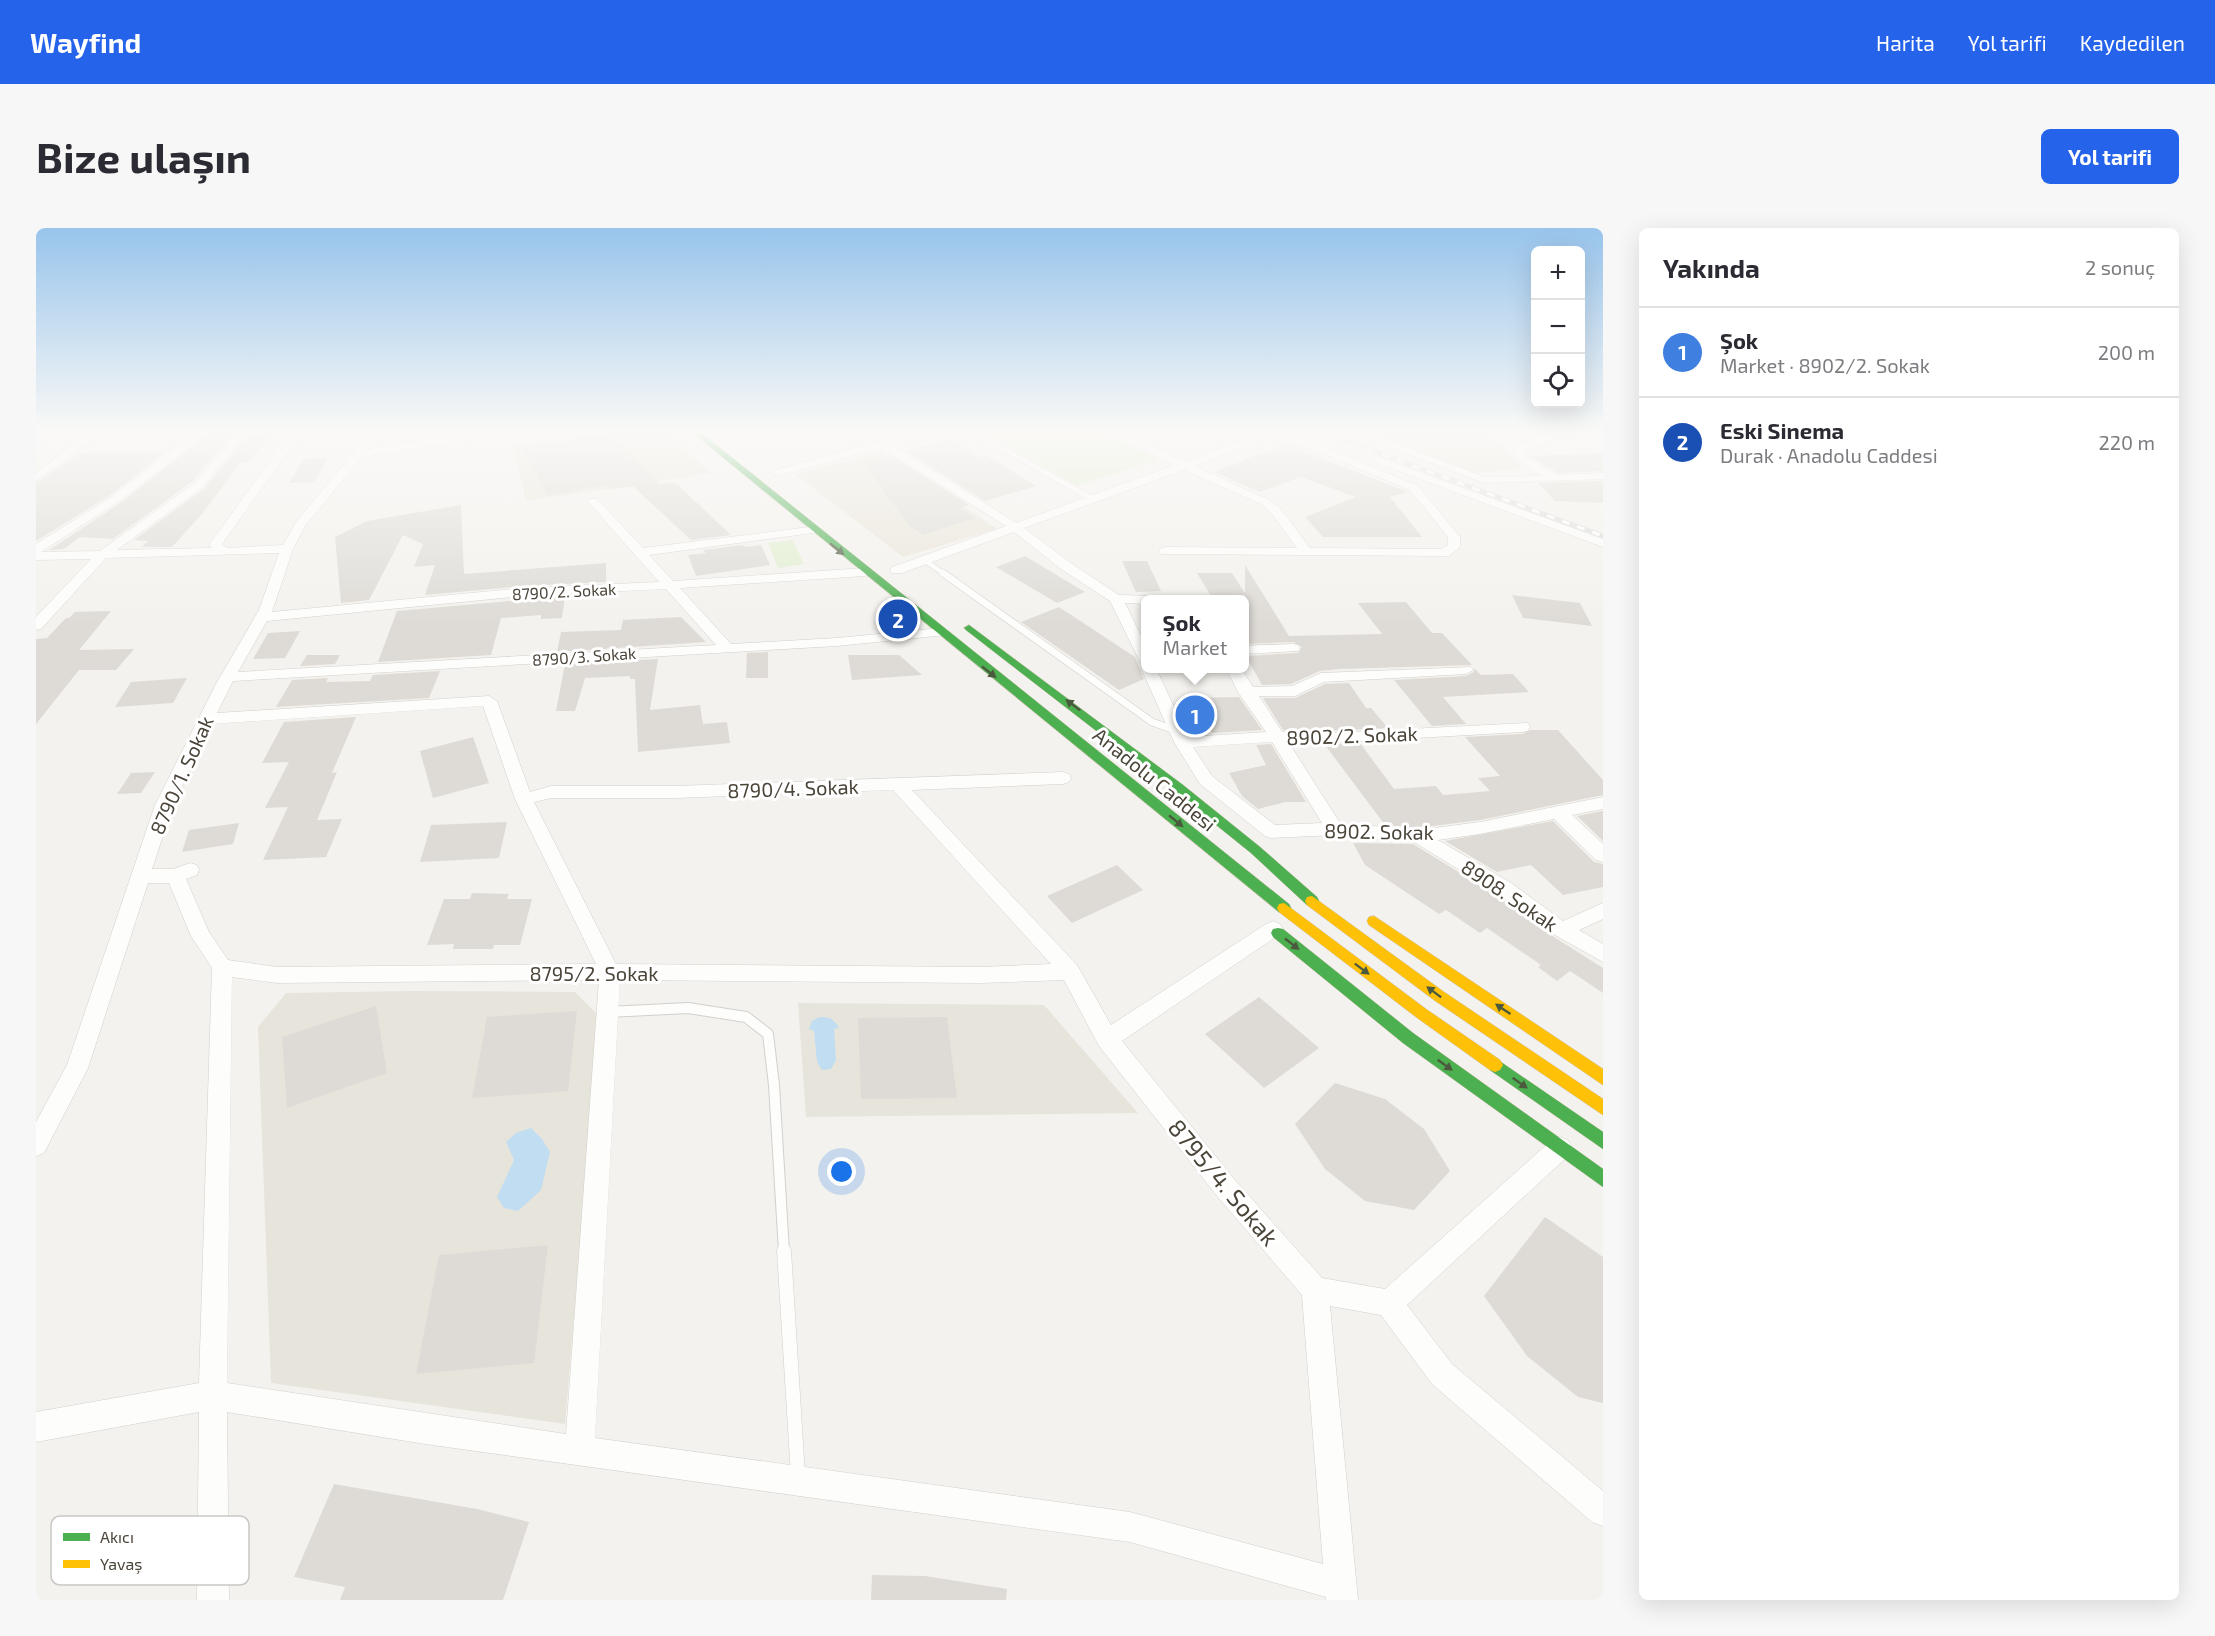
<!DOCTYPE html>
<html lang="tr">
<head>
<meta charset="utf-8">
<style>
  :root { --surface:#fff; --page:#f7f7f7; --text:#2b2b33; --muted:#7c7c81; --line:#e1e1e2; --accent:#2563eb }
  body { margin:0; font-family:"Exo 2",sans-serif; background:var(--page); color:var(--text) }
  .controls { position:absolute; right:18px; top:18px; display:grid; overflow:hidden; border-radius:9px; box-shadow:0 6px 24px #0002 }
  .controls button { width:54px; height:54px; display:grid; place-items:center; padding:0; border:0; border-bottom:2px solid var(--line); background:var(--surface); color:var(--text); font:30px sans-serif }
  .you { position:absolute; left:806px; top:944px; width:21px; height:21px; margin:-15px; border:4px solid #fff; border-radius:50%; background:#1a73e8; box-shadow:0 0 0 9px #1a73e833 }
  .badge { display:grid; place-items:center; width:39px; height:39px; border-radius:50%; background:var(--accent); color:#fff; font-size:20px; font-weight:700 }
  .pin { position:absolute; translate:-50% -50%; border:3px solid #fff; box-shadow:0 2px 6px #0006 }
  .popup { position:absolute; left:1105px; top:367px; width:108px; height:78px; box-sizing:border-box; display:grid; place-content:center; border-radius:9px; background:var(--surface); filter:drop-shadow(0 2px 4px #0005); font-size:20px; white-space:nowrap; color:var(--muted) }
  .popup b { font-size:22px; color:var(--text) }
  .popup::after { content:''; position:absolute; left:50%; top:100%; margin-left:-12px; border:12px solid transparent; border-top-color:var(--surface) }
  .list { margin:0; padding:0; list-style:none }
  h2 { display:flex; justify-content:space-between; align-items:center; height:78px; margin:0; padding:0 24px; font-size:26px }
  h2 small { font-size:20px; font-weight:400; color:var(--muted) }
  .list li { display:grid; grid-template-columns:39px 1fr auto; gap:18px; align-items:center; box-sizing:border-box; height:90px; padding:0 24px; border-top:2px solid var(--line) }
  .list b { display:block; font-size:22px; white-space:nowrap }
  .list p { margin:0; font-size:20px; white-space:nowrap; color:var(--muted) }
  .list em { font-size:20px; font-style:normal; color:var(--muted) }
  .icon { flex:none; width:33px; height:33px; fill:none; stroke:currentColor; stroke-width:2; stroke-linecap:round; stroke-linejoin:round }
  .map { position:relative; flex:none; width:1567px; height:1372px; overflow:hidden; border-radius:9px }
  header { display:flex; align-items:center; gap:36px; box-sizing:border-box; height:84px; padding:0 30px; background:var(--accent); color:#fff }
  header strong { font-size:28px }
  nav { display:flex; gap:33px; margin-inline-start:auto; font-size:21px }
  .intro { display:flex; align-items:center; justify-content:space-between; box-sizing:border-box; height:144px; padding:0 36px }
  h1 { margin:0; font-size:42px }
  .button { padding:15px 27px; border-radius:9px; background:var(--accent); color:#fff; font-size:21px; font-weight:700 }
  main { display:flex; gap:36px; padding:0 36px }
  aside { flex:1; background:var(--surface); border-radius:9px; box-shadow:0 6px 24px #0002 }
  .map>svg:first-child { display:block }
  .residential { fill:#e7e4dc }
  .education { fill:#eae5da }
  .green { fill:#e1eecf }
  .water { fill:#c0ddf1 }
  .building { fill:#dedbd6 }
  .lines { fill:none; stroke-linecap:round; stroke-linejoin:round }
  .lane-far3-casing { stroke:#d2d0cb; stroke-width:6 }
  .lane-far2-casing { stroke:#d2d0cb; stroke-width:8 }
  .lane-far1-casing { stroke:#d2d0cb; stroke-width:12 }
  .lane-casing { stroke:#d2d0cb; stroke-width:15 }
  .street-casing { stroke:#d2d0cb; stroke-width:1 }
  .fast-casing { stroke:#ccbfa9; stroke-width:1 }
  .slow-casing { stroke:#ccbfa9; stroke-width:1 }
  .lane-far3 { stroke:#fdfdfc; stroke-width:5 }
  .lane-far2 { stroke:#fdfdfc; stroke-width:7 }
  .lane-far1 { stroke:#fdfdfc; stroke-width:10 }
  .lane { stroke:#fdfdfc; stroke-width:14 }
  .street { fill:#fdfdfc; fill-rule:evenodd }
  .fast { fill:#4caf50; fill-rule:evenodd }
  .slow { fill:#ffc107; fill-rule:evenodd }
  .rail-casing { stroke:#dbdbda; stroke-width:4.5 }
  .rail { stroke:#fff; stroke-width:3; stroke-dasharray:8; stroke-linecap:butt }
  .oneway { fill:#4b593e }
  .labels { text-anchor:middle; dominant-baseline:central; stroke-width:6; stroke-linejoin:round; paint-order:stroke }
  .far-street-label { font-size:16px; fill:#4b4439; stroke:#fff }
  .street-label { font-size:20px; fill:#4b4439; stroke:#fff }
  .near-street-label { font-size:24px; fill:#4b4439; stroke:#fff }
  .key { fill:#fff; stroke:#c9c7c4; stroke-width:1.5 }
  .key-label { font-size:16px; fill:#4b4439 }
</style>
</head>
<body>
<header>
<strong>Wayfind</strong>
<nav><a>Harita</a><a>Yol tarifi</a><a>Kaydedilen</a></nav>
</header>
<div class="intro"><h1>Bize ulaşın</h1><a class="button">Yol tarifi</a></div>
<main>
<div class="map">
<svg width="1567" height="1372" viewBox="0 0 1567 1372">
  <rect width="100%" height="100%" fill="#f4f2ee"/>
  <g class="residential">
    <path d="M375,763L539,764L563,788L529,1196L235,1155L222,799L250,765Z"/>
    <path d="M762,775L1008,777L1102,885L770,889Z"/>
  </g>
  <g class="education">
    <path d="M557,204H630L675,245L490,273L477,217Z"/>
    <path d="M1329,204H1446L1459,210L1486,240L1437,245Z"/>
    <path d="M846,224L961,301L867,329L759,246Z"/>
  </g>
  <g class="green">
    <path d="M947,204H1062L1124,231L1041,258Z"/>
    <path d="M757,312L768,336L742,340L732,315Z"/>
  </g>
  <g class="water">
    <path d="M784,789C794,789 798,791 803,800L798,801L800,832L795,841L786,842L781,834L778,803L773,801L776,793Z"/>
    <path d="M495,900L506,911L514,924L505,962L482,983L468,980L461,969L478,932L470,914L480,905Z"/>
  </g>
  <g class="building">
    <path d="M175,204H198L157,253L77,311L44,309L28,321L13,322L86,274Z"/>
    <path d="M214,205H238L212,234H205L166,286L136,319H106L112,313L98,312L168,261Z"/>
    <path d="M571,206L624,256L634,254L641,256L695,307L655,312L597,258L576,261L572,257L511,267L486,220Z"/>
    <path d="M914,211L942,229L950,227L1000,258L949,273L870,223Z"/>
    <path d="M1249,216L1372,264L1354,269L1386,309H1287L1269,289L1320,269L1265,249L1224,264L1178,244Z"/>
    <path d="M129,224L76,266L0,313V255L44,225Z"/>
    <path d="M1567,225V243L1523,245L1492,228Z"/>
    <path d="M854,227L933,277L923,280L939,290L887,307L874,298L827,235Z"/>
    <path d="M292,230L278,254L253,255L268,231Z"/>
    <path d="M1567,253V275L1519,273L1502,255Z"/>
    <path d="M425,277L428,346L570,335V354L488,358L389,367L399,337L378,339L387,316L367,307L333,372L305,375L299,309L331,293Z"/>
    <path d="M707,317L709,319L725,317L734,337L660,348L652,327L670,325L667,322Z"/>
    <path d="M989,328L1049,364L1021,375L960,339Z"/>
    <path d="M1086,333H1111L1125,363L1100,364Z"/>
    <path d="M1209,337L1253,408L1346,406L1322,375L1370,374L1396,405H1406L1436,437L1303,441L1284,443L1255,456L1226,457L1210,428L1262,425L1266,419L1257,414L1209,416V367L1175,368L1161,345H1196L1209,365Z"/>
    <path d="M1476,367L1544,375L1556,398L1487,390Z"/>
    <path d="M529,368L526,390L505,391V387L465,390L455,427L342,434L361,383Z"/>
    <path d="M1023,379L1099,429L1108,451L1083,462L985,394Z"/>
    <path d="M75,383L43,422L98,421L80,442H43L0,496V411L11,410L30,390H33L39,384Z"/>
    <path d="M645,389L670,414L521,424L525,404L585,402L587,392Z"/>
    <path d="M264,403L249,430L217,431L232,405Z"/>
    <path d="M732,424V450H710L711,425Z"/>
    <path d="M271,427H304L299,436L264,438Z"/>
    <path d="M812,427H863L886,447L816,452Z"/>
    <path d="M622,431L614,482L664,477L667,496L691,494L694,515L602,524L599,451H594V448L549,450L539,483H520L529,436Z"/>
    <path d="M1438,440L1445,447L1477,446L1493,464L1407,469L1430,496L1396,498L1358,452L1430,448L1438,444Z"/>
    <path d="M404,443L393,470L240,479L256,452L292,450L290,454L334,453L337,447Z"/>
    <path d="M151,450L137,475L79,479L95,454Z"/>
    <path d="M1313,455L1330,480H1335L1352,500L1274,504L1247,502L1227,470H1259L1289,456Z"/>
    <path d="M1203,469L1226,502L1177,505L1166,498L1153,470Z"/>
    <path d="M320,489L296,545L301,544L281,592L306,591L290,629L227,632L252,579L229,580L253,534L226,535L248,494Z"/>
    <path d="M1495,502H1522L1567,552V567L1444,592L1382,600L1349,597L1289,517L1324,515L1358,561L1400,558L1407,567L1454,563L1442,550L1464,548L1429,509L1486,506Z"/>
    <path d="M437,509L453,555L397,570L384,523Z"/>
    <path d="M1235,516L1270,574H1249L1222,581L1206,568L1193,545L1230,537L1220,517Z"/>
    <path d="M119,544L105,565L81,566L95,545Z"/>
    <path d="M1567,583V613L1541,588Z"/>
    <path d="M1517,593L1558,634L1567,636V659L1527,667L1495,637L1461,644L1409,613Z"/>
    <path d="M471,594L463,630L384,634L395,597Z"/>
    <path d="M203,595L197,616L146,624L153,602Z"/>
    <path d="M1317,615L1377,616L1460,667L1518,709L1567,740V765L1534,743L1521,753L1502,739L1505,737L1451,700L1444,705L1410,682L1403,686L1329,637Z"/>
    <path d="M1081,637L1107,662L1036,695L1011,668Z"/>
    <path d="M436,665L473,666L471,671H496L484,717H458L457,721H417L418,716L391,717L408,671H434Z"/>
    <path d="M1223,769L1283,820L1228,860L1169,806Z"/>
    <path d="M340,778L351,845L251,880L246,809Z"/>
    <path d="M541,783L532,863L436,870L451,789Z"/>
    <path d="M911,789L921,870L825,871L822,790Z"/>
    <path d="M1299,855L1349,871L1388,901L1414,943L1378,982L1329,973L1289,941L1259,896Z"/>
    <path d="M1509,989L1567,1029V1175L1542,1169L1491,1128L1448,1068Z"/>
    <path d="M512,1017L498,1135L380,1146L403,1027Z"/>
    <path d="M298,1256L441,1281L493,1294L467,1372H304L309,1359L258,1349Z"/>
    <path d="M836,1347L889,1348L971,1361L970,1372H835Z"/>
  </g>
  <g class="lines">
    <defs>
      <g id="lane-far3">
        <path d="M938,204L1056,271"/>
        <path d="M888,332L910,347"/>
      </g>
      <path id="lane-far2" d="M907,345L1116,494L1141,503"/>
      <path id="lane-far1" d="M572,784L652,780L710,789L732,806L738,857L748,1024"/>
      <path id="lane" d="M748,1023L762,1248"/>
      <g id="street">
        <path d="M5,204H18L0,216V208Z"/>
        <path d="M53,204H65L0,253V245Z"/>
        <path d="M157,204H168L155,218L85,272L5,324L64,323L159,255L201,204H212L167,259L81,322L176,320L173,317L255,204H266L186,316L191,320L247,317L260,294L335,204H346L332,221L443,204H471L466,207L326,229L269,298L257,321L236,384L488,360L623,354L553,275V271H561L607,320L781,298V304L777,305L613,327L637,353L829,340L836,344L829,348L644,360L695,416L801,410L905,400L910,401L912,404L910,407L801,418L197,453L181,485L453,468L461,473L494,564L515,558H640L1027,544L1033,546L1035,550L1033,554L1027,556L876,562L1041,737L1075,797L1230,696L1237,693L1244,696L1247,701L1244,706L1086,813L1199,952L1286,1050L1349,1061L1516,912L1524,909L1532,912L1536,920L1532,928L1371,1077L1416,1136L1567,1263V1298L1556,1294L1396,1156L1345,1087L1294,1078L1322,1372H1290V1369L1094,1314L389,1216L191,1184L193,1372H161L163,1184L0,1214V1184L163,1155L176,740L155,708L133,655H112L52,840L8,925L0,928V894L31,837L119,577L180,456L223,382L243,325L70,330L5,401L0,402V389L55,331L0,332V316L77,268ZM630,361L680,417L202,444L231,393L488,368ZM447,478L479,571L560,736L241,739L192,732L173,704L150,651L161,647L163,642L161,637L154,635L137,641H116L137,577L176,496ZM857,562L1015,736L944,739L580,736L498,574L515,570H640ZM196,749L241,755L563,752L530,1206L191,1155ZM584,752L944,755L1028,752L1063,818L1181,968L1266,1067L1287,1336L1094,1284L559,1210Z"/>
        <path d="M878,204H897L857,217L980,295L1138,237L1068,204H1083L1149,234L1230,204H1246L1158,238L1233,272L1244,280L1274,320L1405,321L1412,317V309L1374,262L1259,214L1248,204H1260L1267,210L1382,258L1424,309V319L1413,328L1125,326L1123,323L1125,320L1129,319L1261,320L1236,286L1225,276L1148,242L988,300L1035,335L1083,367L1148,369L1149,372H1110V376L1089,375L1110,418V440H1120L1152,509L1230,504L1202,464L1190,440H1205L1217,459L1256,458L1285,445L1435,439L1437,442L1430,446L1288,454L1259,468H1223L1246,504L1274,506L1492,495L1494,499L1492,503L1486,504L1274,516L1253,515L1304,595L1382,602L1444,594L1567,569V581L1536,587L1567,616V634L1560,632L1518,591L1444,606L1402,612L1475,655L1527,693L1567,675V691L1543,702L1567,716V734L1519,707L1461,665L1378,614L1299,607L1235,610L1229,608L1164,556L1138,514L1105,440L1106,438L1074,373L1025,341L978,304L866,345H856L854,342L856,339L970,298L846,220L741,248L735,245L737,243ZM1236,514L1286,595L1239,597L1176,548L1157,519Z"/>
        <path d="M1314,204H1330L1449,249L1506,248L1482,233L1477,225L1484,216L1504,208V204H1514V212L1492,220L1488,225L1490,229L1522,247L1567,245V251L1448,255Z"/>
        <path d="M1342,229L1567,311V319L1338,234L1337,232Z"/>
        <path d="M1257,416L1262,417L1264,420L1262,423L1208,426V418Z"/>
      </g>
      <g id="fast">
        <path d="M656,204H664L1253,676L1255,680L1253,684H1243Z"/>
        <path d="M933,397L1147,557L1224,619L1281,669L1283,673L1281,677H1271L1215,625L1138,563L930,402L928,400Z"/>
        <path d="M1242,700L1247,701L1377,805L1567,941V959L1367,815L1237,709L1235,705L1237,701Z"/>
        <path d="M1459,830L1567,904V921L1454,842L1451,837L1454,832Z"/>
      </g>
      <g id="slow">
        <path d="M1276,668L1408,764L1567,871V887L1398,772L1271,677L1269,673L1271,669Z"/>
        <path d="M1248,675L1390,781L1464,832L1467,837L1464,842L1459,844L1454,842L1380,789L1243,684L1241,680L1243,676Z"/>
        <path d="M1338,688L1567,841V857L1333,697L1331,693L1333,689Z"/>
      </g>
    </defs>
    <use href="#lane-far3" class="lane-far3-casing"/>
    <use href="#lane-far2" class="lane-far2-casing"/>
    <use href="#lane-far1" class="lane-far1-casing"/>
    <use href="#lane" class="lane-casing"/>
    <use href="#street" class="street-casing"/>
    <use href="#fast" class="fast-casing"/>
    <use href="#slow" class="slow-casing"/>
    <use href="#lane-far3" class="lane-far3"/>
    <use href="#lane-far2" class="lane-far2"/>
    <use href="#lane-far1" class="lane-far1"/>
    <use href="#lane" class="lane"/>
    <use href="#street" class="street"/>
    <use href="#fast" class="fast"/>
    <use href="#slow" class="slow"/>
    <defs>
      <path id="rail" d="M1286,204L1567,308"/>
    </defs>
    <use href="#rail" class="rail-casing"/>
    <use href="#rail" class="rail"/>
  </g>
  <defs><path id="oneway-solid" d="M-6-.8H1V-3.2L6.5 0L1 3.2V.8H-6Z" transform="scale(1.5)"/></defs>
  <g class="oneway">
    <use href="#oneway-solid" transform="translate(801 321) rotate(39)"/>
    <use href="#oneway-solid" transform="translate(953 444) rotate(38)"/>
    <use href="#oneway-solid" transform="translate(1037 477) rotate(-143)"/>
    <use href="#oneway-solid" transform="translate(1140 593) rotate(39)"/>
    <use href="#oneway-solid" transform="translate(1256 716) rotate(38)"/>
    <use href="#oneway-solid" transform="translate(1326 741) rotate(37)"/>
    <use href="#oneway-solid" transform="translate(1398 764) rotate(-143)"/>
    <use href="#oneway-solid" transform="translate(1467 781) rotate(-146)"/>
    <use href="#oneway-solid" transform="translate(1409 837) rotate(36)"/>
    <use href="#oneway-solid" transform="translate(1484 855) rotate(35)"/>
  </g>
  <linearGradient id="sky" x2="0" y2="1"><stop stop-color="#98c4ec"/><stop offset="0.51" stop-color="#faf9f7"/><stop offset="1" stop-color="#faf9f7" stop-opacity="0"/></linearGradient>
  <rect width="1567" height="397" fill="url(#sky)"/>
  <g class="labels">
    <g class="far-street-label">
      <text transform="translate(528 363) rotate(-3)">8790/2. Sokak</text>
      <text transform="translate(548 428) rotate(-4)">8790/3. Sokak</text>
    </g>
    <g class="street-label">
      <text transform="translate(1316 507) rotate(-2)">8902/2. Sokak</text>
      <text transform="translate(145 547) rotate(-66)">8790/1. Sokak</text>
      <text transform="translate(1119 551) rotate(39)">Anadolu Caddesi</text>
      <text transform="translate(757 560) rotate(-2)">8790/4. Sokak</text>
      <text transform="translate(1343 603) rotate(1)">8902. Sokak</text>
      <text transform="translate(1474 667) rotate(34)">8908. Sokak</text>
      <text x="558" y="745">8795/2. Sokak</text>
    </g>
    <g class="near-street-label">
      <text transform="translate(1188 954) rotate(50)">8795/4. Sokak</text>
    </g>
  </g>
  <rect x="15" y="1288" width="198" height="69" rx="9" class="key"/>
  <rect x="27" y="1305" width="27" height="8" fill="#4caf50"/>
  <rect x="27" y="1332" width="27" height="8" fill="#ffc107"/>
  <g class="key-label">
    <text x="64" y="1315">Akıcı</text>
    <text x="64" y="1342">Yavaş</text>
  </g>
</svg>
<div class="controls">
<button>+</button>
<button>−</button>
<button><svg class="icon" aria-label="locate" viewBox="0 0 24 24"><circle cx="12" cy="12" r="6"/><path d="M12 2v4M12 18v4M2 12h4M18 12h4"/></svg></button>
</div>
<div class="you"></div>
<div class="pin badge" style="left:1159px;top:487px;background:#3f7fe0">1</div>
<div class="popup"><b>Şok</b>Market</div>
<div class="pin badge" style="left:862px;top:391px;background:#1a4fb4">2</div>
</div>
<aside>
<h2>Yakında<small>2 sonuç</small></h2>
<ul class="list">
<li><span class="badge" style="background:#3f7fe0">1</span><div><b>Şok</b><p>Market · 8902/2. Sokak</p></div><em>200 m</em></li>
<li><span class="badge" style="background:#1a4fb4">2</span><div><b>Eski Sinema</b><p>Durak · Anadolu Caddesi</p></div><em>220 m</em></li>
</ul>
</aside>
</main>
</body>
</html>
